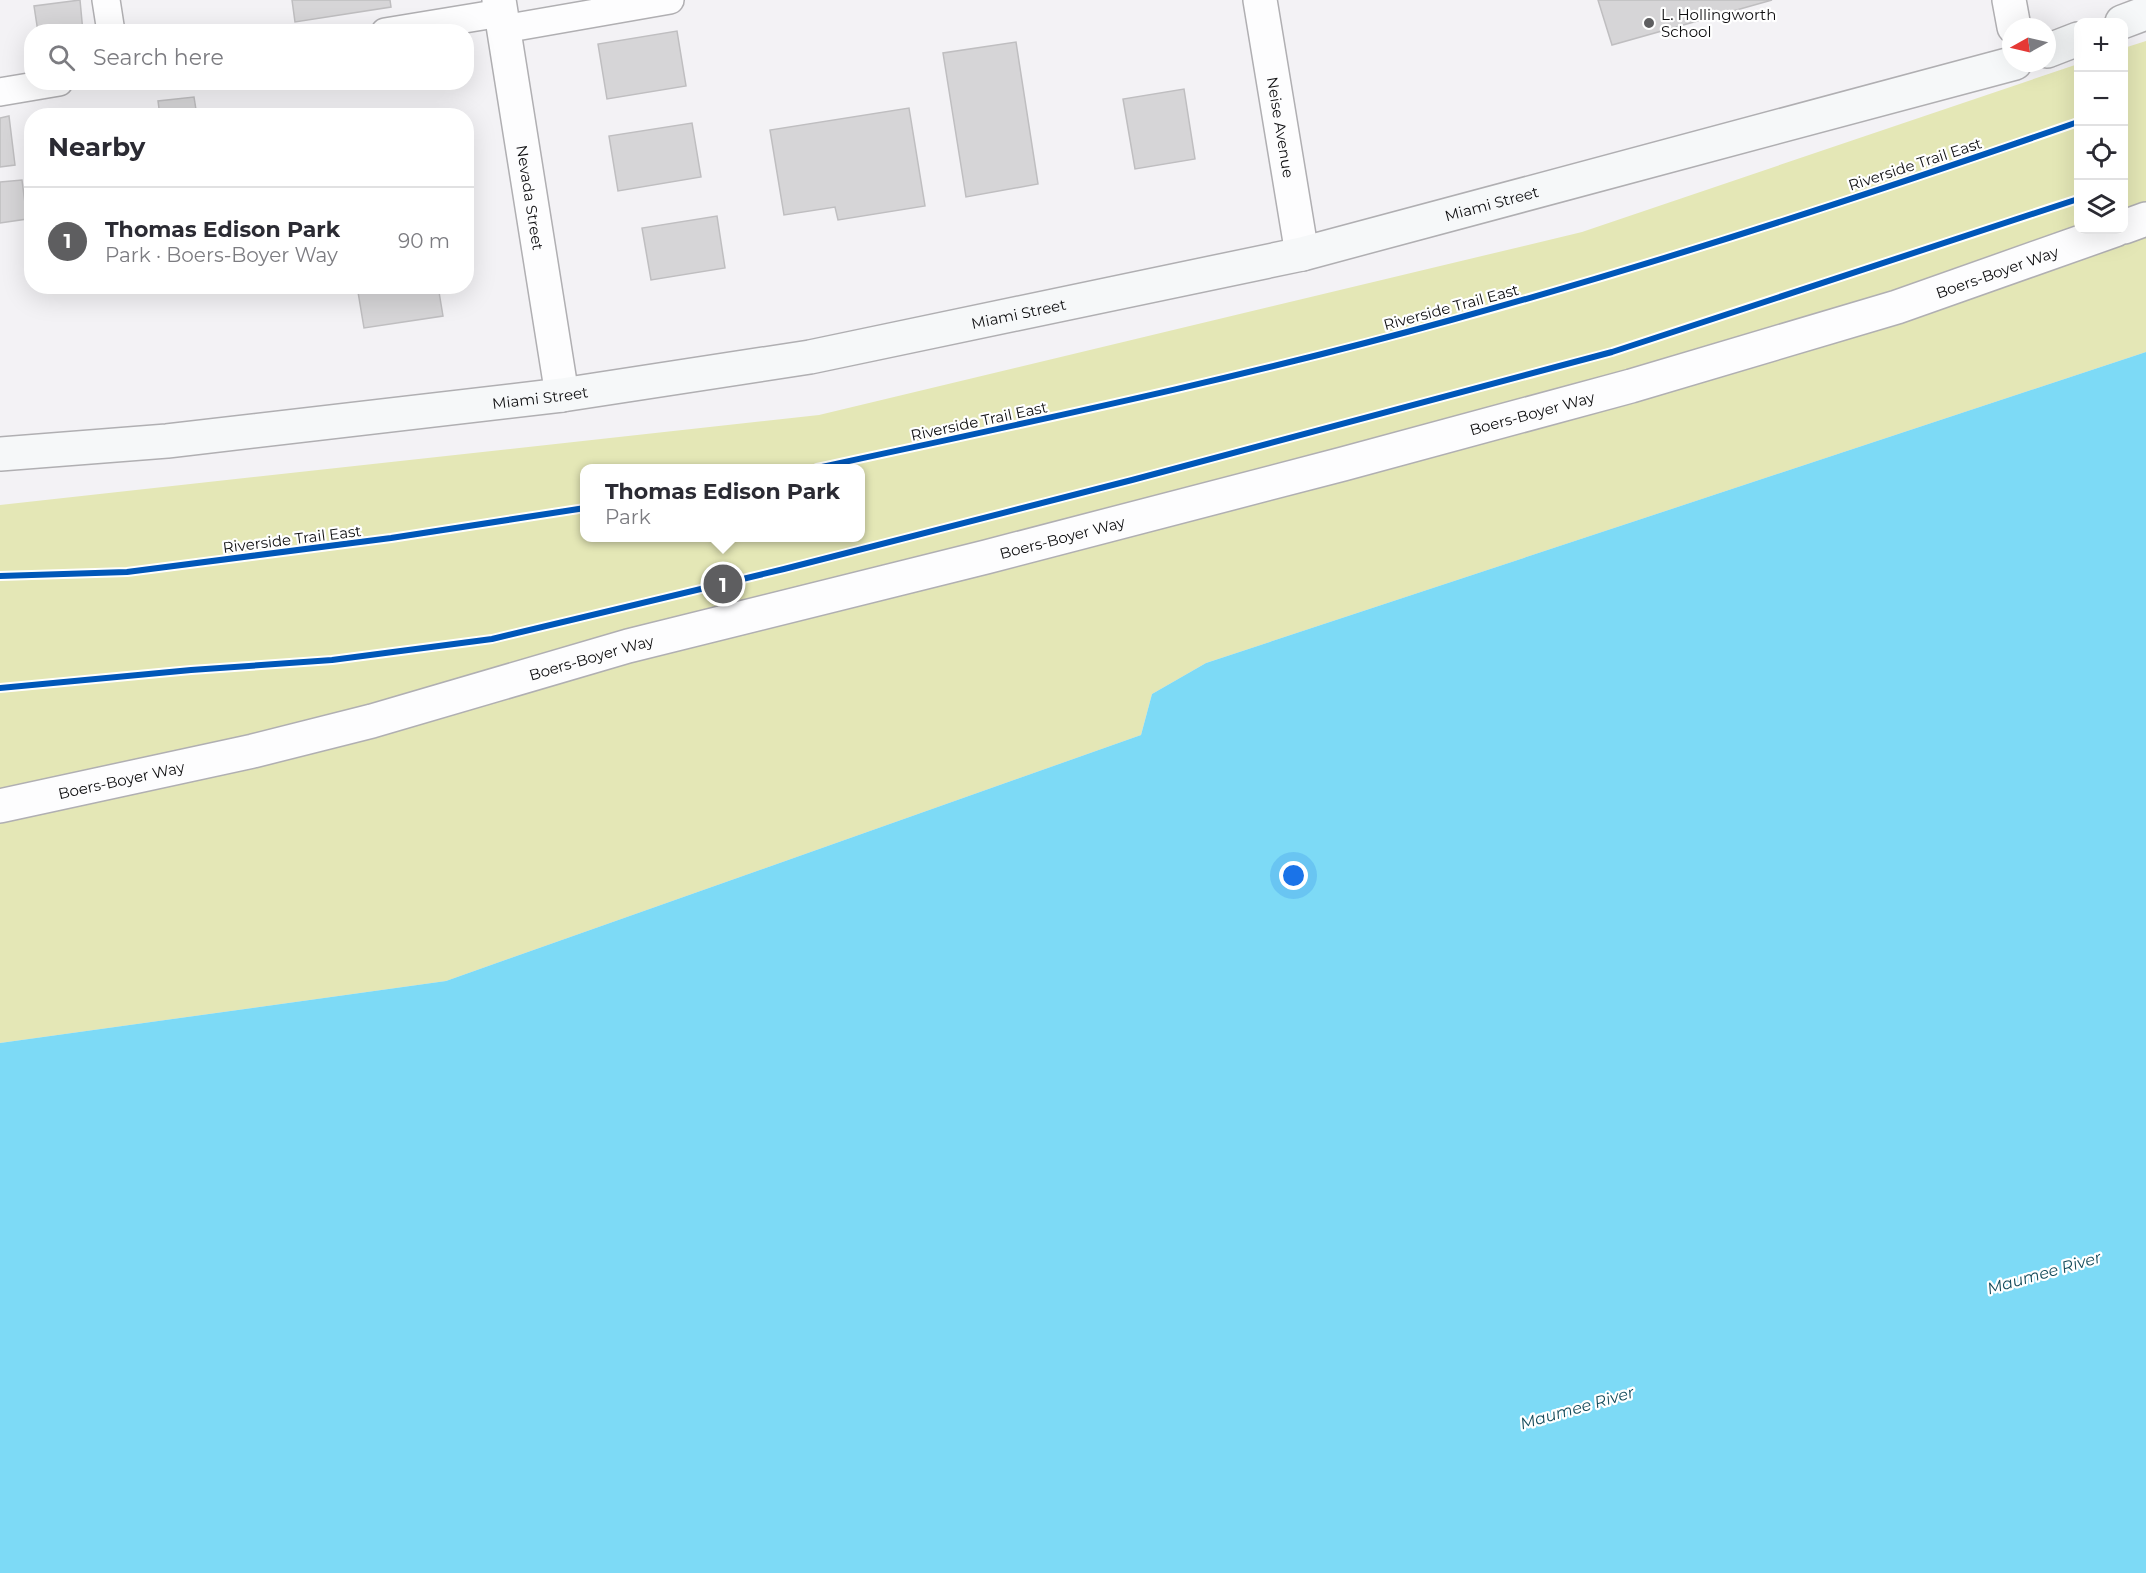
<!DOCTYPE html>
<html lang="en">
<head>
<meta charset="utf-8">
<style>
  :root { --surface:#fff; --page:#f7f7f7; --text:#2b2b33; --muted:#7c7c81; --line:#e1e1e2; --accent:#5e5e60 }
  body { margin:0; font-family:Montserrat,sans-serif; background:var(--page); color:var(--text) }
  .controls { position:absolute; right:18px; top:18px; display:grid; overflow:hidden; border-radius:12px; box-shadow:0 6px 24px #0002 }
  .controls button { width:54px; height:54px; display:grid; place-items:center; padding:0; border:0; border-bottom:2px solid var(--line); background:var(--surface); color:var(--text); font:30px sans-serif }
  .compass { position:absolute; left:2002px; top:18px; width:54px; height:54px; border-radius:50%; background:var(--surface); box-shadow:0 6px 24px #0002; rotate:262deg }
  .you { position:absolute; left:1294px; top:876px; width:21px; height:21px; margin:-15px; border:4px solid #fff; border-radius:50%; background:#1a73e8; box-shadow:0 0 0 9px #1a73e833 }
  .badge { display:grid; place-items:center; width:39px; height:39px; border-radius:50%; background:var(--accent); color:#fff; font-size:20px; font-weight:700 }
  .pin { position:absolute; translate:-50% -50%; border:3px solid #fff; box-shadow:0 2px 6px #0006 }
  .popup { position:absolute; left:580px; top:464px; width:285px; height:78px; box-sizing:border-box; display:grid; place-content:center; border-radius:12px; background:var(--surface); filter:drop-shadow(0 2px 4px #0005); font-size:20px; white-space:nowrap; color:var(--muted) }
  .popup b { font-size:22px; color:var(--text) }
  .popup::after { content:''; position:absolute; left:50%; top:100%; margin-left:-12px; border:12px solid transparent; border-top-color:var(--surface) }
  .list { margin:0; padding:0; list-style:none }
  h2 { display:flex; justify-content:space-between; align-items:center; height:78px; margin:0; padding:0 24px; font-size:26px }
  h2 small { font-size:20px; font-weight:400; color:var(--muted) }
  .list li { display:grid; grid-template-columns:39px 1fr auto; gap:18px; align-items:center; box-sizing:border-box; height:108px; padding:0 24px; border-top:2px solid var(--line) }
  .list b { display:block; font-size:22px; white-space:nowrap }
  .list p { margin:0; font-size:20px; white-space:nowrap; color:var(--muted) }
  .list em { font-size:20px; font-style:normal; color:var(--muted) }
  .icon { flex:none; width:33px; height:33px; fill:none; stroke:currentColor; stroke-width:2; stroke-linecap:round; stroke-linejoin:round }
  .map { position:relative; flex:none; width:2146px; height:1573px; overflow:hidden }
  .search { position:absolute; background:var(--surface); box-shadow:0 6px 24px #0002; left:24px; top:24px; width:450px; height:66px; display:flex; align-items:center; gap:15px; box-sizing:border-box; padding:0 21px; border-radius:24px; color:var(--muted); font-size:22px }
  .panel { position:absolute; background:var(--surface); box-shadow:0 6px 24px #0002; left:24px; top:108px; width:450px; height:186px; border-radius:24px }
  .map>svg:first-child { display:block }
  .green { fill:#e4e7b6; fill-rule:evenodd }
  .water { fill:#7ddaf6 }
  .building { fill:#d6d5d7; stroke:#bfbec0; stroke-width:1.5 }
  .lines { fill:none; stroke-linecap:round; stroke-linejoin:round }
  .lane-casing { stroke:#b0afb2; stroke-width:30 }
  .street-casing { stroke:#b0afb2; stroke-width:36 }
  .secondary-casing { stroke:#b0afb2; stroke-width:36 }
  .lane { stroke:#fdfdfe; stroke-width:27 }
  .street { stroke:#fdfdfe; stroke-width:33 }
  .secondary { stroke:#f6f8f9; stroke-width:33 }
  .cycleway-casing { stroke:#fff; stroke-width:10 }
  .cycleway { stroke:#0057b8; stroke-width:6 }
  .poi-dot { fill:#5e5e60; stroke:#fff; stroke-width:2 }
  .labels { text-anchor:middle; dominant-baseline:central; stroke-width:4.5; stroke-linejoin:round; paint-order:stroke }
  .poi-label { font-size:15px; fill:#0e0e10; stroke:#fff; text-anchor:start }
  .street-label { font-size:15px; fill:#0e0e10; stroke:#fff }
  .water-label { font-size:16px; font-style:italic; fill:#154c5c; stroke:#fff }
</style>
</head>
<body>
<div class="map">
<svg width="2146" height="1573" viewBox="0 0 2146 1573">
  <rect width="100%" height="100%" fill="#f3f2f5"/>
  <path class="green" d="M2146,41V352L1206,663L1152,694L1141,735L446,981L0,1043V505L819,415L1582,232L2078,64V230H2124V48ZM585,468H861V538H585Z"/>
  <path class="water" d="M2146,352V1573H0V1043L446,981L1141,735L1152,694L1206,663Z"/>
  <g class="building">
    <path d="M80,0L83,32H38L34,6Z"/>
    <path d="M292,0H390L391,7L295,22Z"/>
    <path d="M1598,0H1772L1612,45Z"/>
    <path d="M677,31L686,86L607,99L598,44Z"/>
    <path d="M1016,42L1038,184L966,197L943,53Z"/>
    <path d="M1184,89L1195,159L1135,169L1123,99Z"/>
    <path d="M194,97L197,116H160L158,101Z"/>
    <path d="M909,108L925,206L838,220L835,207L784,215L770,130Z"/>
    <path d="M9,116L15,165L0,167V118Z"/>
    <path d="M692,123L701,177L618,191L609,136Z"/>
    <path d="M22,180L27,219L0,223V182Z"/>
    <path d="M717,216L725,268L651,280L642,228Z"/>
    <path d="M188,286H220L189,292Z"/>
    <path d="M357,286H438L443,316L364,328Z"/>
  </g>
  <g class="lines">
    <defs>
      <g id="lane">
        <path d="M106,0L111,32"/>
        <path d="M504,29L670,0"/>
        <path d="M385,32L501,13"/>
        <path d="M0,92L59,82"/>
      </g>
      <g id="street">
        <path id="s1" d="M499,0L562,395"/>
        <path id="s2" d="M1260,0L1302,254"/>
        <path d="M2009,0L2014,27"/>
        <path d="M2124,227L2146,219"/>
        <path id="s3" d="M0,806L253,751L372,721L628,646L986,557L1343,464L1631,386L1897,307L2115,230"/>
      </g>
      <g id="secondary">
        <path d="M2122,22L2146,13"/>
        <path d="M2047,51L2078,39"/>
        <path id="s4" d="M0,454L167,441L562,395L810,357L1302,254L2015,63"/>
      </g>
    </defs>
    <use href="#lane" class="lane-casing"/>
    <use href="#street" class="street-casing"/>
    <use href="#secondary" class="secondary-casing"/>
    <use href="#lane" class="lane"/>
    <use href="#street" class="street"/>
    <use href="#secondary" class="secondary"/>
    <defs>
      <g id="cycleway">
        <path d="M817,468C1029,422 1242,378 1451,320C1663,262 1871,194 2078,122"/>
        <path d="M0,576L127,572L391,538L585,508"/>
        <path d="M0,688L191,670L332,660L492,639L784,569L1132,480L1612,352L2078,199"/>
      </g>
    </defs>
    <use href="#cycleway" class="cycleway-casing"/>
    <use href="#cycleway" class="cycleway"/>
  </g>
  <circle class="poi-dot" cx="1649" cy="23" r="6"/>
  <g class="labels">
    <g class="poi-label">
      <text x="1661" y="14">L. Hollingworth<tspan x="1661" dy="17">School</tspan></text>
    </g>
    <g class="street-label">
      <text stroke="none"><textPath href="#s2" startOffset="129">Neise Avenue</textPath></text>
      <text transform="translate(1915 164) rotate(-18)">Riverside Trail East</text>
      <text stroke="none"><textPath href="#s1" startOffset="200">Nevada Street</textPath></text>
      <text stroke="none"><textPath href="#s4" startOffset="1515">Miami Street</textPath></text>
      <text stroke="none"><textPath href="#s3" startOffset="2068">Boers-Boyer Way</textPath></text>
      <text transform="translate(1451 307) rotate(-15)">Riverside Trail East</text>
      <text stroke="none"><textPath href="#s4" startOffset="1029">Miami Street</textPath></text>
      <text stroke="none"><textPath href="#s4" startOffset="543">Miami Street</textPath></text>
      <text stroke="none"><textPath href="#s3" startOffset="1582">Boers-Boyer Way</textPath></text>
      <text transform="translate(979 421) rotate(-12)">Riverside Trail East</text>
      <text stroke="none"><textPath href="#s3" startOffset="1096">Boers-Boyer Way</textPath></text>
      <text transform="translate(292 539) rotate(-7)">Riverside Trail East</text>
      <text stroke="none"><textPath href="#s3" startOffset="610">Boers-Boyer Way</textPath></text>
      <text stroke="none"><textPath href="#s3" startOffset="124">Boers-Boyer Way</textPath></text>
    </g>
    <g class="water-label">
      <text transform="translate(2044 1273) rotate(-16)">Maumee River</text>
      <text transform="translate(1577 1408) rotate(-16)">Maumee River</text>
    </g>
  </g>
</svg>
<div class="controls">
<button>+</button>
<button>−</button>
<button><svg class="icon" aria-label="locate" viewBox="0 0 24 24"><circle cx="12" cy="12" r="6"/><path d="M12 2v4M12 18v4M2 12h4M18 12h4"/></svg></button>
<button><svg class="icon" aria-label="layers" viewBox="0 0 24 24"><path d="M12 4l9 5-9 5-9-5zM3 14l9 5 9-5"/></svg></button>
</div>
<svg class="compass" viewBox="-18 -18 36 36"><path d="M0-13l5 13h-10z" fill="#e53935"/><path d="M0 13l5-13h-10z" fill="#7c7c81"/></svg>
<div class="you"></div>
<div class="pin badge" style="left:723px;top:584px">1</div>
<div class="popup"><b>Thomas Edison Park</b>Park</div>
<div class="search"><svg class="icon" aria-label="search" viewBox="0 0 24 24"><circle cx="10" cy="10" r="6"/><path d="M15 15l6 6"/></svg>Search here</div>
<section class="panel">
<h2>Nearby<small></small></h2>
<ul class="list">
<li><span class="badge">1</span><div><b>Thomas Edison Park</b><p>Park · Boers-Boyer Way</p></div><em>90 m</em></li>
</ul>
</section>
</div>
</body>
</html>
